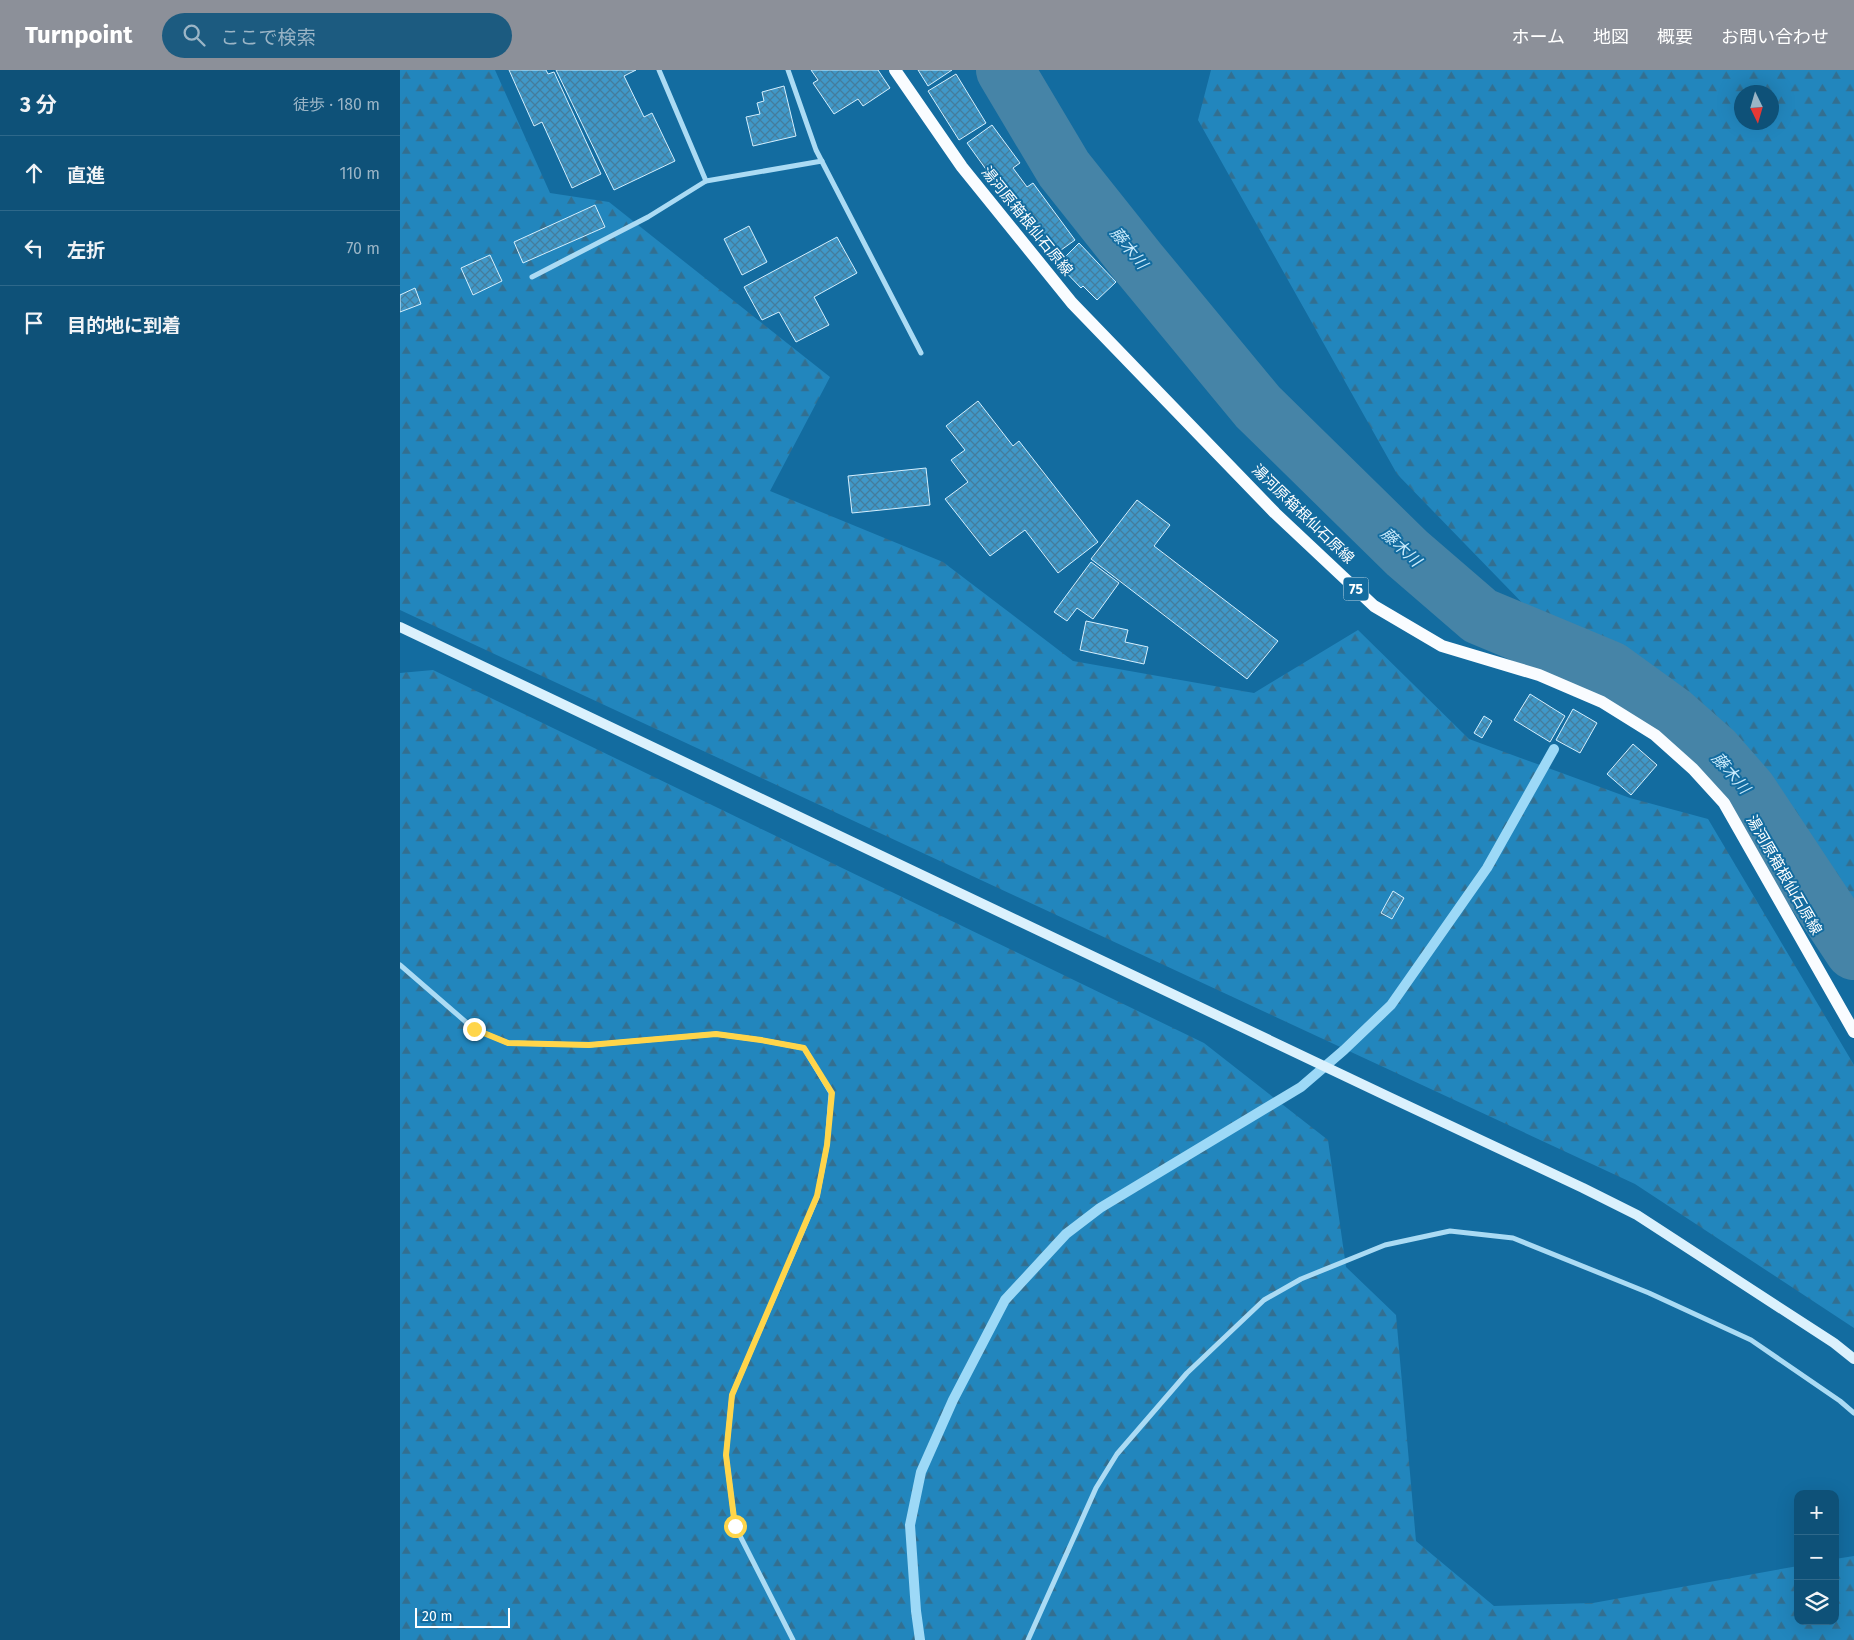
<!DOCTYPE html>
<html lang="ja">
<head>
<meta charset="utf-8">
<style>
  :root { --surface:#0e5178; --page:#1c5b80; --text:#f1f3f6; --muted:#9bb5c6; --line:#2e688a; --accent:#8c9099 }
  body { margin:0; font-family:"Fira Sans","Noto Sans JP",sans-serif; background:var(--page); color:var(--text) }
  .controls { position:absolute; right:15px; bottom:15px; display:grid; overflow:hidden; border-radius:10px; box-shadow:0 5px 20px #0002 }
  .controls button { width:45px; height:45px; display:grid; place-items:center; padding:0; border:0; border-bottom:1px solid var(--line); background:var(--surface); color:var(--text); font:25px sans-serif }
  .compass { position:absolute; left:1334px; top:15px; width:45px; height:45px; border-radius:50%; background:var(--surface); box-shadow:0 5px 20px #0002; rotate:175deg }
  .scale { position:absolute; left:15px; bottom:12px; width:95px; box-sizing:border-box; padding-left:5px; border:2px solid #fff; border-top:0; font-size:14px; line-height:18px; white-space:nowrap; color:#fff; -webkit-text-stroke:4px #136ca0; paint-order:stroke }
  .stop { position:absolute; width:15px; height:15px; margin:-11px; border:4px solid #ffd54a; border-radius:50%; background:#fff }
  .stop.end { background:#ffd54a; border-color:#fff; box-shadow:0 1px 5px #0008 }
  .list { margin:0; padding:0; list-style:none }
  h2 { display:flex; justify-content:space-between; align-items:center; height:65px; margin:0; padding:0 20px; font-size:21px }
  h2 small { font-size:16px; font-weight:400; color:var(--muted) }
  .list li { display:grid; grid-template-columns:32px 1fr auto; gap:15px; align-items:center; box-sizing:border-box; height:75px; padding:0 20px; border-top:1px solid var(--line) }
  .list b { display:block; font-size:19px; white-space:nowrap }
  .list em { font-size:16px; font-style:normal; color:var(--muted) }
  .icon { flex:none; width:28px; height:28px; fill:none; stroke:currentColor; stroke-width:2; stroke-linecap:round; stroke-linejoin:round }
  .map { position:relative; flex:none; width:1454px; height:1570px; overflow:hidden }
  header { display:flex; align-items:center; gap:30px; box-sizing:border-box; height:70px; padding:0 25px; background:var(--accent); color:#fff }
  header strong { font-size:24px }
  nav { display:flex; gap:28px; margin-inline-start:auto; font-size:18px }
  .search { width:350px; height:45px; background:var(--page); display:flex; align-items:center; gap:12px; box-sizing:border-box; padding:0 18px; border-radius:28px; color:var(--muted); font-size:19px }
  main { display:flex }
  aside { flex:1; background:var(--surface) }
  .map>svg:first-child { display:block }
  .forest { fill:url(#forest-firs); fill-rule:evenodd }
  .lines { fill:none; stroke-linecap:round; stroke-linejoin:round }
  .stream { stroke:#9dd9f7; stroke-width:10 }
  .river { stroke:#4684a7; stroke-width:58 }
  .building { fill:url(#building-cross-hatch); stroke:#d4effe }
  .street { stroke:#abdbf4; stroke-width:5 }
  .secondary { stroke:#dbf1fd; stroke-width:10 }
  .primary { stroke:#f9fcff; stroke-width:12 }
  .route { stroke:#ffd54a; stroke-width:6 }
  .labels { text-anchor:middle; dominant-baseline:central; stroke-width:4; stroke-linejoin:round; paint-order:stroke }
  .shield { fill:#136ca0; stroke:#b8d3e2; stroke-width:1 }
  .shield-label { font-size:14px; font-weight:bold; fill:#fff }
  .street-label { font-size:15px; fill:#fff; stroke:#136ca0 }
  .water-label { font-size:16px; font-style:italic; fill:#caebfc; stroke:#136ca0 }
</style>
</head>
<body>
<header>
<strong>Turnpoint</strong>
<div class="search"><svg class="icon" aria-label="search" viewBox="0 0 24 24"><circle cx="10" cy="10" r="6"/><path d="M15 15l6 6"/></svg>ここで検索</div>
<nav><a>ホーム</a><a>地図</a><a>概要</a><a>お問い合わせ</a></nav>
</header>
<main>
<aside>
<h2>3 分<small>徒歩 · 180 m</small></h2>
<ul class="list">
<li><svg class="icon" aria-label="ahead" viewBox="0 0 24 24"><path d="M12 20V5M6 11l6-6 6 6"/></svg><div><b>直進</b></div><em>110 m</em></li>
<li><svg class="icon" aria-label="left" viewBox="0 0 24 24"><path d="M17 20v-9H6M10 6l-5 5 5 5"/></svg><div><b>左折</b></div><em>70 m</em></li>
<li><svg class="icon" aria-label="arrive" viewBox="0 0 24 24"><path d="M6 21V4h12l-3 4 3 4H6"/></svg><div><b>目的地に到着</b></div></li>
</ul>
</aside>
<div class="map">
<svg width="1454" height="1570" viewBox="0 0 1454 1570">
  <defs>
    <pattern id="forest-firs" width="22" height="20" patternUnits="userSpaceOnUse" patternTransform="scale(1.25)"><rect width="22" height="20" fill="#2286bd"/><path d="M5 1l3.5 6h-7zM16 11l3.5 6h-7z" fill="#336f90"/></pattern>
    <pattern id="building-cross-hatch" width="8" height="8" patternUnits="userSpaceOnUse" patternTransform="scale(1.25)"><rect width="8" height="8" fill="#4098c8"/><path d="M0 0l8 8M0 8l8-8" fill="none" stroke="#447d9d"/></pattern>
  </defs>
  <rect width="100%" height="100%" fill="#136ca0"/>
  <g class="forest">
    <path d="M0,0H95L150,123L209,132L430,307L370,421L543,492L673,591L854,623L958,560L1069,669L1230,728L1308,749L1454,995V1258L1235,1114L0,540Z"/>
    <path d="M811,0H1454V848L1358,711L1322,672L1223,595L1133,544L997,404L798,50ZM1342,22H1372V52H1342Z"/>
    <path d="M33,600L804,973L928,1070L946,1197L996,1245L1016,1471L1094,1536L1193,1533L1398,1496V1551H1435V1489L1454,1486V1570H0V603Z"/>
  </g>
  <g class="lines">
    <g class="stream">
      <path d="M1192,608L1193,593"/>
      <path d="M520,1570L516,1541L510,1455L521,1402L553,1330L605,1230L666,1164L700,1138L901,1017L944,980L991,935L1087,798L1154,679"/>
    </g>
    <path class="river" d="M605,0L664,99L738,192L858,337L1007,483L1080,546L1210,600L1272,645L1314,682L1348,721L1454,881"/>
  </g>
  <g class="building">
    <path d="M109,0H146L148,4L154,2L201,104L172,118L142,52L134,56Z"/>
    <path d="M156,0H236L224,6L244,47L252,43L275,91L214,120Z"/>
    <path d="M411,0H478L490,18L463,36L458,29L434,44L413,13L418,10Z"/>
    <path d="M518,0H552L528,16Z"/>
    <path d="M556,4L586,53L559,70L528,21Z"/>
    <path d="M384,16L396,66L353,76L346,47L360,44L357,33L364,31L362,22Z"/>
    <path d="M592,55L620,93L613,98L627,117L633,113L675,170L650,188L567,73Z"/>
    <path d="M195,135L205,157L123,193L114,172Z"/>
    <path d="M349,156L367,192L342,205L324,169Z"/>
    <path d="M437,167L457,203L414,227L429,255L396,272L379,242L362,250L344,217Z"/>
    <path d="M679,173L716,212L697,230L683,216L681,218L658,194Z"/>
    <path d="M90,185L102,211L73,225L61,198Z"/>
    <path d="M15,218L21,234L0,242V225Z"/>
    <path d="M578,331L613,376L619,371L698,472L658,503L625,460L590,486L545,429L568,412L551,390L565,380L546,356Z"/>
    <path d="M526,398L530,435L452,443L448,406Z"/>
    <path d="M737,430L770,455L754,476L878,571L847,609L691,489Z"/>
    <path d="M691,492L719,513L693,549L677,538L667,551L654,542Z"/>
    <path d="M686,551L728,560L725,572L748,577L744,594L680,580Z"/>
    <path d="M1130,624L1165,646L1150,672L1114,650Z"/>
    <path d="M1173,639L1197,653L1180,683L1156,670Z"/>
    <path d="M1084,646L1092,651L1082,668L1074,663Z"/>
    <path d="M1233,674L1257,695L1231,725L1207,704Z"/>
    <path d="M993,821L1004,828L992,849L981,843Z"/>
  </g>
  <g class="lines">
    <g class="street">
      <path d="M259,0L306,111"/>
      <path d="M388,0L416,80L521,283"/>
      <path d="M132,207L248,147L306,111L422,91"/>
      <path d="M0,895L74,959L108,973L189,975L316,964L361,970L404,978L431,1023L427,1075L417,1127L332,1325L326,1385L335,1456L393,1570"/>
      <path d="M628,1570L696,1418L717,1384L787,1303L864,1230L901,1209L985,1175L1050,1161L1113,1168L1249,1223L1351,1270L1440,1331L1454,1343"/>
    </g>
    <path class="secondary" d="M0,557L989,1027L1183,1118L1237,1145L1434,1273L1454,1289"/>
    <path class="primary" d="M495,0L562,97L672,233L875,443L974,536L1042,576L1139,605L1202,632L1255,665L1293,699L1324,733L1454,962"/>
  </g>
  <g class="lines">
    <path class="route" d="M74,959L108,973L189,975L316,964L361,970L404,978L432,1023L427,1075L417,1126L332,1325L326,1385L335,1456"/>
  </g>
  <g class="labels">
    <rect class="shield" x="943.5" y="507.5" width="25" height="23" rx="4"/>
    <g class="shield-label">
      <text x="956" y="519">75</text>
    </g>
    <g class="street-label">
      <text transform="translate(627 151) rotate(51)">湯河原箱根仙石原線</text>
      <text transform="translate(903 444) rotate(44)">湯河原箱根仙石原線</text>
      <text transform="translate(1384 805) rotate(60)">湯河原箱根仙石原線</text>
    </g>
    <g class="water-label">
      <text transform="translate(729 178) rotate(51)">藤木川</text>
      <text transform="translate(1001 477) rotate(43)">藤木川</text>
      <text transform="translate(1331 703) rotate(49)">藤木川</text>
    </g>
  </g>
</svg>
<div class="controls">
<button>+</button>
<button>−</button>
<button><svg class="icon" aria-label="layers" viewBox="0 0 24 24"><path d="M12 4l9 5-9 5-9-5zM3 14l9 5 9-5"/></svg></button>
</div>
<svg class="compass" viewBox="-18 -18 36 36"><path d="M0-13l5 13h-10z" fill="#e53935"/><path d="M0 13l5-13h-10z" fill="#9bb5c6"/></svg>
<div class="scale">20 m</div>
<div class="stop" style="left:335px;top:1456px"></div>
<div class="stop end" style="left:74px;top:959px"></div>
</div>
</main>
</body>
</html>
